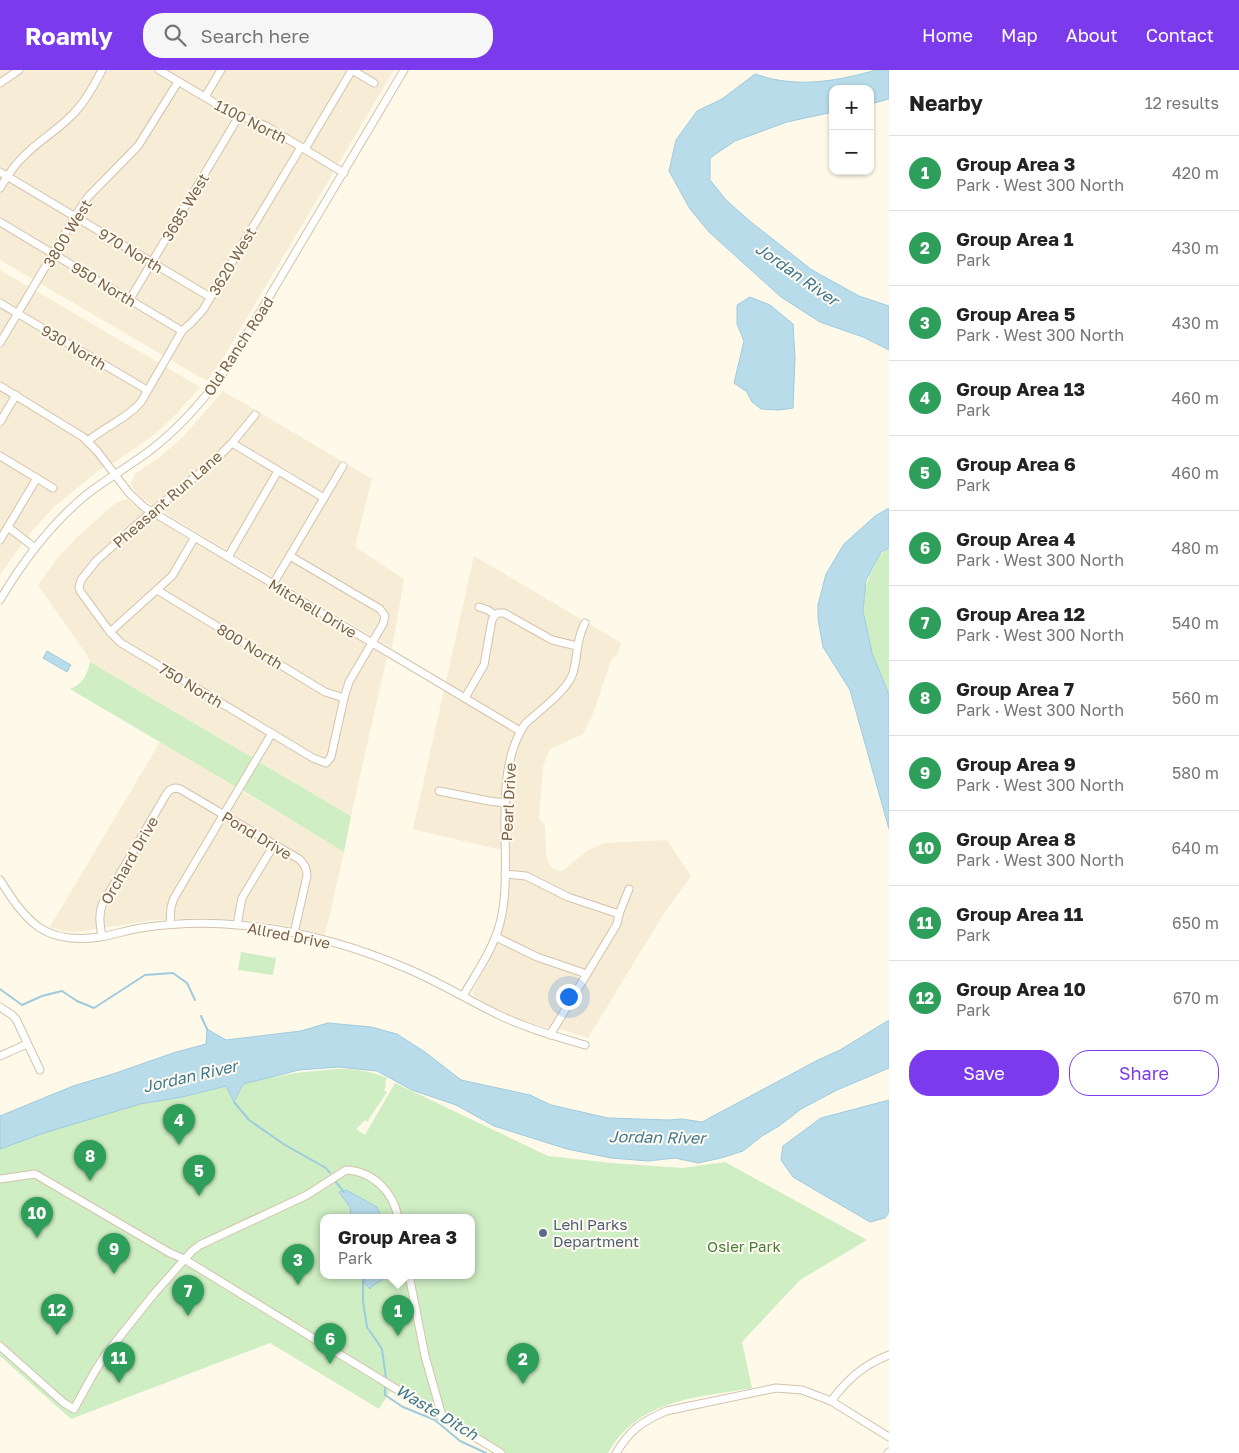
<!DOCTYPE html>
<html lang="en">
<head>
<meta charset="utf-8">
<style>
  :root { --surface:#fff; --page:#f6f6f6; --text:#222; --muted:#767676; --line:#e0e0e0; --accent:#7c3aed }
  body { margin:0; font-family:"Golos Text",sans-serif; background:var(--page); color:var(--text) }
  .controls { position:absolute; right:15px; top:15px; display:grid; overflow:hidden; border-radius:10px; box-shadow:0 1px 4px #0004 }
  .controls button { width:45px; height:45px; display:grid; place-items:center; padding:0; border:0; border-bottom:1px solid var(--line); background:var(--surface); color:var(--text); font:25px sans-serif }
  .you { position:absolute; left:568px; top:926px; width:18px; height:18px; margin:-12px; border:4px solid #fff; border-radius:50%; background:#1a73e8; box-shadow:0 0 0 8px #1a73e833 }
  .badge { display:grid; place-items:center; width:32px; height:32px; border-radius:50%; background:var(--accent); color:#fff; font-size:16px; font-weight:700 }
  .pin { position:absolute; translate:-50% -41px; filter:drop-shadow(0 1px 2px #0008) }
  .pin::after { content:''; position:absolute; top:26px; width:18px; height:15px; background:inherit; clip-path:polygon(0 0,100% 0,50% 100%) }
  .popup { position:absolute; left:320px; top:1144px; width:155px; height:65px; box-sizing:border-box; display:grid; place-content:center; border-radius:10px; background:var(--surface); filter:drop-shadow(0 1px 4px #0005); font-size:16px; white-space:nowrap; color:var(--muted) }
  .popup b { font-size:19px; color:var(--text) }
  .popup::after { content:''; position:absolute; left:50%; top:100%; margin-left:-10px; border:10px solid transparent; border-top-color:var(--surface) }
  .list { margin:0; padding:0; list-style:none }
  h2 { display:flex; justify-content:space-between; align-items:center; height:65px; margin:0; padding:0 20px; font-size:21px }
  h2 small { font-size:16px; font-weight:400; color:var(--muted) }
  .list li { display:grid; grid-template-columns:32px 1fr auto; gap:15px; align-items:center; box-sizing:border-box; height:75px; padding:0 20px; border-top:1px solid var(--line) }
  .list b { display:block; font-size:19px; white-space:nowrap }
  .list p { margin:0; font-size:16px; white-space:nowrap; color:var(--muted) }
  .list em { font-size:16px; font-style:normal; color:var(--muted) }
  .actions { display:flex; gap:10px; padding:15px 20px }
  .actions a { flex:1; padding:11px 0; border:1px solid var(--accent); border-radius:20px; text-align:center; font-size:18px; color:var(--accent) }
  .actions .main { background:var(--accent); color:#fff }
  .icon { flex:none; width:28px; height:28px; fill:none; stroke:currentColor; stroke-width:2; stroke-linecap:round; stroke-linejoin:round }
  .map { position:relative; flex:none; width:889px; height:1383px; overflow:hidden }
  header { display:flex; align-items:center; gap:30px; box-sizing:border-box; height:70px; padding:0 25px; background:var(--accent); color:#fff }
  header strong { font-size:24px }
  nav { display:flex; gap:28px; margin-inline-start:auto; font-size:18px }
  .search { width:350px; height:45px; background:var(--page); display:flex; align-items:center; gap:12px; box-sizing:border-box; padding:0 18px; border-radius:20px; color:var(--muted); font-size:19px }
  main { display:flex }
  aside { flex:1; background:var(--surface) }
  .map>svg:first-child { display:block }
  .residential { fill:#f7ecd5 }
  .green { fill:#cfeec4; fill-rule:evenodd }
  .water { fill:#b9dceb; stroke:#9fcbde }
  .lines { fill:none; stroke-linecap:round; stroke-linejoin:round }
  .stream { stroke:#9fcbde; stroke-width:2 }
  .minor-casing { stroke:#d3c2ac; stroke-width:9 }
  .minor { stroke:#fff; stroke-width:7 }
  .service-dot { fill:#5c6f8a; stroke:#fffbf0; stroke-width:2 }
  .labels { text-anchor:middle; dominant-baseline:central; stroke-width:4; stroke-linejoin:round; paint-order:stroke }
  .street-label { font-size:15px; fill:#7c6248; stroke:#fffbf0 }
  .service-label { font-size:15px; fill:#4e5e75; stroke:#fffbf0; text-anchor:start }
  .park-label { font-size:15px; fill:#467d3c; stroke:#fffbf0 }
  .water-label { font-size:16px; font-style:italic; fill:#3f7891; stroke:#fffbf0 }
</style>
</head>
<body>
<header>
<strong>Roamly</strong>
<div class="search"><svg class="icon" aria-label="search" viewBox="0 0 24 24"><circle cx="10" cy="10" r="6"/><path d="M15 15l6 6"/></svg>Search here</div>
<nav><a>Home</a><a>Map</a><a>About</a><a>Contact</a></nav>
</header>
<main>
<div class="map">
<svg width="889" height="1383" viewBox="0 0 889 1383">
  <rect width="100%" height="100%" fill="#fef9e8"/>
  <g class="residential">
    <path d="M0,0H394L223,288L207,311L0,190Z"/>
    <path d="M0,200L200,317L178,342L155,364L118,390L99,400L55,436L32,461L15,483L0,505Z"/>
    <path d="M223,321L372,409L355,477L404,509L392,578L170,446L149,433L135,422L131,413L135,404L160,387L183,367Z"/>
    <path d="M127,429L143,442L387,587L351,746L90,592L87,585L38,515L56,490L76,468L111,437L118,432Z"/>
    <path d="M474,486L621,573L618,583L611,590L593,644L583,664L550,679L543,696L539,749L545,756L546,784L548,792L552,798L561,802L587,781L604,773L667,770L691,806L663,845L588,968L561,959L545,957L516,948L499,940L474,926L473,923L474,919L496,878L506,848L510,813V782L413,759Z"/>
    <path d="M160,672L344,782L325,865L286,856L252,851L202,848L154,850L76,862L63,861L50,857Z"/>
  </g>
  <g class="green">
    <path d="M889,478V625C873,586 851,539 873,498C878,489 879,483 889,478Z"/>
    <path d="M90,592L253,688L236,717L70,619C83,614 87,605 90,592Z"/>
    <path d="M259,692L351,746L344,782L242,720Z"/>
    <path d="M241,882L276,888L273,905L238,900Z"/>
    <path d="M336,999C356,999 368,1000 387,1008L385,1012L386,1017L384,1020L387,1022L367,1052L365,1050L356,1059L365,1065L395,1013L548,1086L612,1093L682,1098L725,1092L867,1170L800,1210L742,1272L752,1318C697,1328 640,1328 608,1383H493L390,1321L379,1339L270,1273L71,1349L0,1286V1074L137,1028L263,1000L274,1007L295,1003ZM324,1147H472V1205H324Z"/>
  </g>
  <g class="water">
    <path d="M876,0H889V29L870,34V19H833V42L787,52L735,71L710,88V110L726,130L751,152L812,200L859,226L889,236V280L863,267L820,252L781,227L709,162L690,139L669,101L676,70L697,41L722,29L755,4C762,6 770,9 778,10C810,16 845,9 876,0Z"/>
    <path d="M750,227L770,235L793,254L795,288L793,338L779,340L761,339L752,332L747,322L734,313L744,271L737,254V235Z"/>
    <path d="M889,438V478L881,482L866,510L863,541L872,583L889,625V759L850,620L823,577L818,549V535L826,504L844,474L875,446Z"/>
    <path d="M47,581L71,595L67,602L43,588Z"/>
    <path d="M889,950V998L837,1020L801,1039L779,1056L762,1066L743,1081L721,1088L698,1093L675,1088L648,1091L611,1088L567,1079L494,1056L456,1035L412,1020L377,1001L338,997L299,1000L243,1014L234,1032L226,1016L182,1027L140,1034L44,1063L0,1079V1046L73,1016L113,1004L173,983L206,974L207,959L226,970L301,961L328,953L371,957L397,964L425,982L461,1010L530,1025L551,1035L608,1048L668,1050L682,1049L702,1052L816,991L840,980Z"/>
    <path d="M889,1030V1142L885,1148L870,1152L793,1107L781,1090L783,1076L821,1048Z"/>
    <path d="M346,1120L377,1137L381,1147H375L374,1145L369,1146V1147H351L350,1137L339,1122Z"/>
    <path d="M364,1205H391C384,1210 375,1212 370,1219L365,1214Z"/>
  </g>
  <g class="lines">
    <g class="stream">
      <path d="M0,919L22,935L42,926L62,921L77,931L94,938L145,905L173,903L187,913L195,930"/>
      <path d="M201,946L207,959"/>
      <path d="M234,1032L249,1050L285,1075L326,1098L330,1103"/>
      <path d="M335,1111L344,1122"/>
      <path d="M365,1205L363,1211V1231L367,1257L382,1279L386,1308"/>
      <path d="M385,1315V1325L403,1337L435,1350L460,1371L486,1383"/>
    </g>
    <defs>
      <g id="minor">
        <path d="M159,0L225,39L266,56L344,103"/>
        <path d="M352,0L374,13"/>
        <path d="M0,13L19,0"/>
        <path d="M205,27L221,0"/>
        <path d="M305,79L352,0"/>
        <path d="M0,102L210,227"/>
        <path d="M0,118C7,107 13,96 23,87C37,72 55,62 70,47C84,34 93,17 102,0"/>
        <path d="M0,152L182,261"/>
        <path d="M130,229L239,46"/>
        <path d="M0,233L147,320"/>
        <path d="M0,273L79,140L88,127L138,76L178,12"/>
        <path d="M0,316L83,367L97,381L129,423L144,437L520,661"/>
        <path d="M255,345L232,373L211,394L144,448L96,491L81,510L79,517L80,521L110,562L121,573L313,688L326,693L331,687L344,628L349,612L383,554L385,546L380,539L290,486"/>
        <path d="M0,352L16,325"/>
        <path d="M88,371C104,357 128,348 141,332L182,261L191,253L203,240L301,77"/>
        <path d="M232,373L324,428"/>
        <path d="M0,386L53,418"/>
        <path d="M8,457L35,478"/>
        <path d="M0,470L37,408"/>
        <path d="M228,487L278,401"/>
        <path d="M273,514L343,396"/>
        <path d="M157,520L325,622L344,628"/>
        <path d="M0,530C23,491 51,454 86,425C109,407 135,393 157,375C185,352 208,325 228,296L404,0"/>
        <path d="M479,537L488,540L495,545L498,543H504L552,570L577,576"/>
        <path d="M110,562L172,506L195,467"/>
        <path d="M465,628L484,595L492,550L495,545"/>
        <path d="M439,721L489,731L505,733"/>
        <path d="M505,804L526,806L568,827L619,844"/>
        <path d="M0,810C27,853 45,875 100,867C114,865 127,860 141,858C174,853 206,852 239,855C297,860 355,876 408,899C439,912 468,930 499,945C526,958 555,966 585,975"/>
        <path d="M170,854L171,837L174,828L272,663"/>
        <path d="M237,855L242,828L274,775"/>
        <path d="M102,866C100,855 98,844 103,833L167,723C171,718 175,717 180,719L299,789C305,794 307,799 307,806L294,863"/>
        <path d="M496,867L537,887L581,902L586,905"/>
        <path d="M463,926C478,900 497,874 502,844C513,786 491,704 525,654C539,641 568,620 573,603C578,586 576,569 585,553"/>
        <path d="M0,937L12,945L16,949L40,1000"/>
        <path d="M550,965L617,854L619,844L629,819"/>
        <path d="M0,986L27,974"/>
        <path d="M0,1109L35,1104L170,1183L184,1189L501,1383"/>
        <path d="M409,1205L425,1286L442,1346"/>
        <path d="M0,1276L64,1333L74,1339L95,1301L106,1284L153,1225L192,1181L200,1175L307,1125L346,1100C373,1101 393,1122 398,1147"/>
        <path d="M831,1331C848,1309 863,1295 889,1285"/>
        <path d="M616,1383C630,1360 641,1352 666,1341L776,1318L802,1320L831,1331L889,1367"/>
        <path d="M888,1383L889,1382"/>
      </g>
    </defs>
    <use href="#minor" class="minor-casing"/>
    <use href="#minor" class="minor"/>
  </g>
  <circle class="service-dot" cx="543" cy="1163" r="5"/>
  <g class="labels">
    <g class="street-label">
      <text transform="translate(251 51) rotate(27)">1100 North</text>
      <text transform="translate(185 137) rotate(-59)">3685 West</text>
      <text transform="translate(67 163) rotate(-58)">3800 West</text>
      <text transform="translate(131 180) rotate(31)">970 North</text>
      <text transform="translate(232 191) rotate(-59)">3620 West</text>
      <text transform="translate(104 214) rotate(31)">950 North</text>
      <text transform="translate(238 276) rotate(-57)">Old Ranch Road</text>
      <text transform="translate(74 277) rotate(31)">930 North</text>
      <text transform="translate(167 429) rotate(-41)">Pheasant Run Lane</text>
      <text transform="translate(313 538) rotate(31)">Mitchell Drive</text>
      <text transform="translate(250 576) rotate(31)">800 North</text>
      <text transform="translate(191 615) rotate(31)">750 North</text>
      <text transform="translate(508 732) rotate(-87)">Pearl Drive</text>
      <text transform="translate(257 765) rotate(31)">Pond Drive</text>
      <text transform="translate(129 790) rotate(-60)">Orchard Drive</text>
      <text transform="translate(289 865) rotate(11)">Allred Drive</text>
    </g>
    <g class="service-label">
      <text x="553" y="1154">Lehi Parks<tspan x="553" dy="17">Department</tspan></text>
    </g>
    <g class="park-label">
      <text x="744" y="1176">Osier Park</text>
    </g>
    <g class="water-label">
      <text transform="translate(797 204) rotate(35)">Jordan River</text>
      <text transform="translate(190 1006) rotate(-13)">Jordan River</text>
      <text transform="translate(657 1067) rotate(1)">Jordan River</text>
      <text transform="translate(437 1342) rotate(31)">Waste Ditch</text>
    </g>
  </g>
</svg>
<div class="controls">
<button>+</button>
<button>−</button>
</div>
<div class="you"></div>
<div class="pin badge" style="left:398px;top:1266px;background:#2e9e5b">1</div>
<div class="popup"><b>Group Area 3</b>Park</div>
<div class="pin badge" style="left:523px;top:1314px;background:#2e9e5b">2</div>
<div class="pin badge" style="left:298px;top:1215px;background:#2e9e5b">3</div>
<div class="pin badge" style="left:179px;top:1075px;background:#2e9e5b">4</div>
<div class="pin badge" style="left:199px;top:1126px;background:#2e9e5b">5</div>
<div class="pin badge" style="left:330px;top:1294px;background:#2e9e5b">6</div>
<div class="pin badge" style="left:188px;top:1246px;background:#2e9e5b">7</div>
<div class="pin badge" style="left:90px;top:1111px;background:#2e9e5b">8</div>
<div class="pin badge" style="left:114px;top:1204px;background:#2e9e5b">9</div>
<div class="pin badge" style="left:37px;top:1168px;background:#2e9e5b">10</div>
<div class="pin badge" style="left:119px;top:1313px;background:#2e9e5b">11</div>
<div class="pin badge" style="left:57px;top:1265px;background:#2e9e5b">12</div>
</div>
<aside>
<h2>Nearby<small>12 results</small></h2>
<ul class="list">
<li><span class="badge" style="background:#2e9e5b">1</span><div><b>Group Area 3</b><p>Park · West 300 North</p></div><em>420 m</em></li>
<li><span class="badge" style="background:#2e9e5b">2</span><div><b>Group Area 1</b><p>Park</p></div><em>430 m</em></li>
<li><span class="badge" style="background:#2e9e5b">3</span><div><b>Group Area 5</b><p>Park · West 300 North</p></div><em>430 m</em></li>
<li><span class="badge" style="background:#2e9e5b">4</span><div><b>Group Area 13</b><p>Park</p></div><em>460 m</em></li>
<li><span class="badge" style="background:#2e9e5b">5</span><div><b>Group Area 6</b><p>Park</p></div><em>460 m</em></li>
<li><span class="badge" style="background:#2e9e5b">6</span><div><b>Group Area 4</b><p>Park · West 300 North</p></div><em>480 m</em></li>
<li><span class="badge" style="background:#2e9e5b">7</span><div><b>Group Area 12</b><p>Park · West 300 North</p></div><em>540 m</em></li>
<li><span class="badge" style="background:#2e9e5b">8</span><div><b>Group Area 7</b><p>Park · West 300 North</p></div><em>560 m</em></li>
<li><span class="badge" style="background:#2e9e5b">9</span><div><b>Group Area 9</b><p>Park · West 300 North</p></div><em>580 m</em></li>
<li><span class="badge" style="background:#2e9e5b">10</span><div><b>Group Area 8</b><p>Park · West 300 North</p></div><em>640 m</em></li>
<li><span class="badge" style="background:#2e9e5b">11</span><div><b>Group Area 11</b><p>Park</p></div><em>650 m</em></li>
<li><span class="badge" style="background:#2e9e5b">12</span><div><b>Group Area 10</b><p>Park</p></div><em>670 m</em></li>
</ul>
<div class="actions"><a class="main">Save</a><a>Share</a></div>
</aside>
</main>
</body>
</html>
